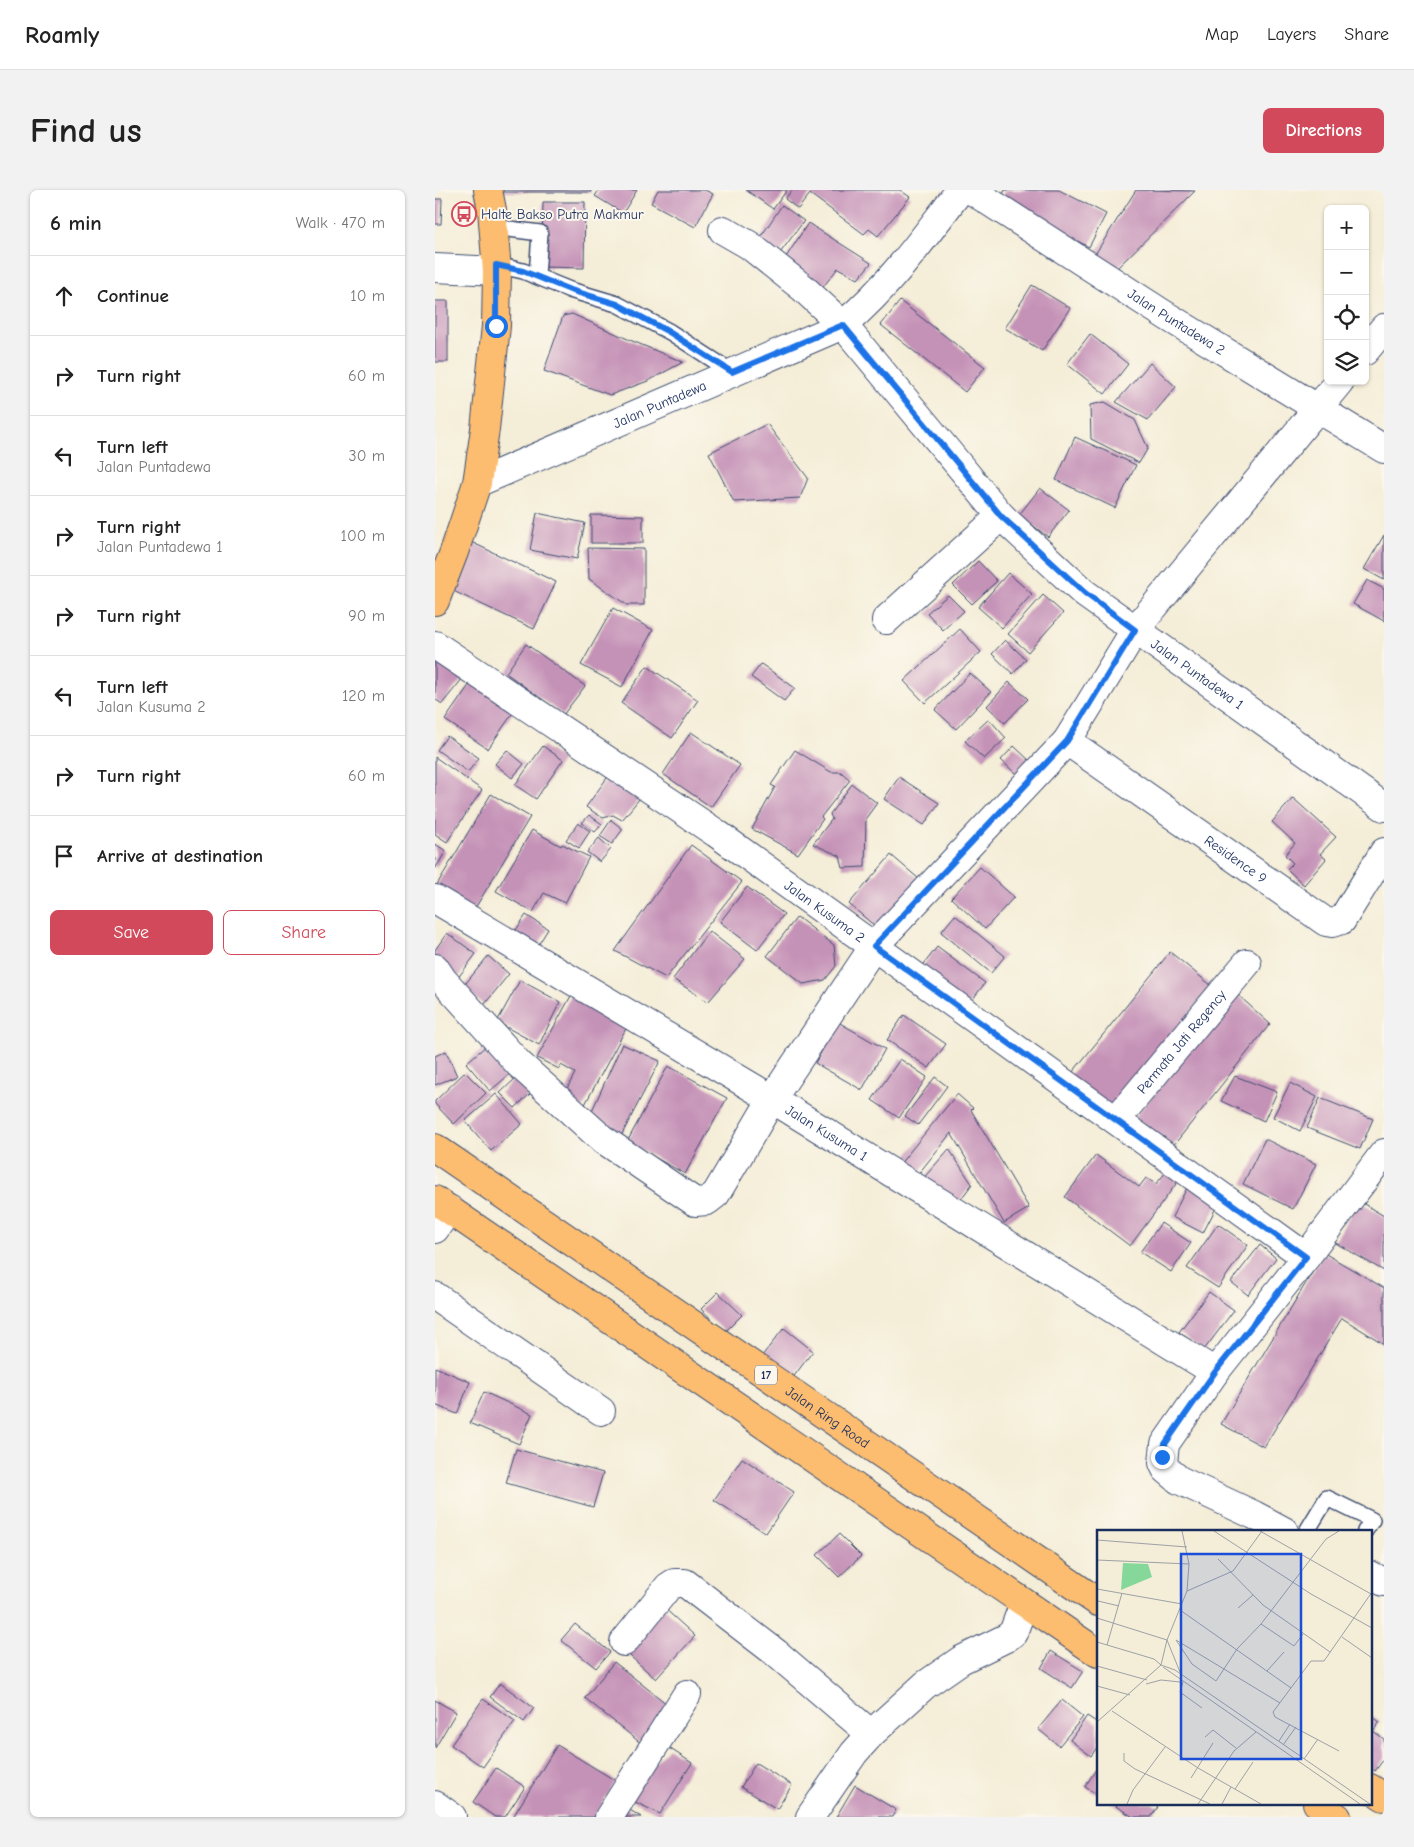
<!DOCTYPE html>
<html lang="en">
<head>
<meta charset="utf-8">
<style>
  :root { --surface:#fff; --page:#f2f2f2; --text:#222; --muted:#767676; --line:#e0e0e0; --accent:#d1495b }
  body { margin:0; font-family:"Comic Neue",sans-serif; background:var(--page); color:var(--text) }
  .controls { position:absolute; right:15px; top:15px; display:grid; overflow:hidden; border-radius:8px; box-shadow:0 1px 4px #0004 }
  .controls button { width:45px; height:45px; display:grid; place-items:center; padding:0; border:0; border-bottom:1px solid var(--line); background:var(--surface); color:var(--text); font:25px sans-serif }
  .stop { position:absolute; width:15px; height:15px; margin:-11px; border:4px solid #1a73e8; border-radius:50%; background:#fff }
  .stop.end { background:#1a73e8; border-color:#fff; box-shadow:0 1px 5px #0008 }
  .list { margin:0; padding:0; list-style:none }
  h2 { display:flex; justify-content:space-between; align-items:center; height:65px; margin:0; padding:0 20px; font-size:21px }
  h2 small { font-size:16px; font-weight:400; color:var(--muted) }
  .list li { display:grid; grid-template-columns:32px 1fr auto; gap:15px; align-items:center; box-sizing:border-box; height:80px; padding:0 20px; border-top:1px solid var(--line) }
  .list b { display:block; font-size:19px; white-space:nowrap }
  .list p { margin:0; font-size:16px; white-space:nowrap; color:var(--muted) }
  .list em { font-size:16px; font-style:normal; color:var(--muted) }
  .actions { display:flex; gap:10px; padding:15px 20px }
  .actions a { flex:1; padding:11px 0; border:1px solid var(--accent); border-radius:8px; text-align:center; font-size:18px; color:var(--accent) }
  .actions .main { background:var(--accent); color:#fff }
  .icon { flex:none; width:28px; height:28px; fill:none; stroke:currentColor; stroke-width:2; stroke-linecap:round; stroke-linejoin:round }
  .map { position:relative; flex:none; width:949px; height:1627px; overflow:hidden; border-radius:8px }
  header { display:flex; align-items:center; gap:30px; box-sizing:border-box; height:70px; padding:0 25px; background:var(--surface); border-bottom:1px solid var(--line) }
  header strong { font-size:24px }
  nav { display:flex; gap:28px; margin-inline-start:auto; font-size:18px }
  .intro { display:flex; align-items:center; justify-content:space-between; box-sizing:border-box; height:120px; padding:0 30px }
  h1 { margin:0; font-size:35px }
  .button { padding:12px 22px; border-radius:8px; background:var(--accent); color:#fff; font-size:18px; font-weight:700 }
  main { display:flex; gap:30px; padding:0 30px }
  aside { flex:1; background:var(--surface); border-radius:8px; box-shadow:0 1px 4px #0004 }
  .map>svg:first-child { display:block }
  .building { fill:#c592b7 }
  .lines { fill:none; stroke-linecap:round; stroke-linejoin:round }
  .service-casing { stroke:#3c4c70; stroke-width:18 }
  .minor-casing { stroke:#3c4c70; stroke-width:30 }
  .tertiary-casing { stroke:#3c4c70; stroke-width:30 }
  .primary-casing { stroke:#3c4c70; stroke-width:30 }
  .trunk-casing { stroke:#3c4c70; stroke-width:30 }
  .service { stroke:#fff; stroke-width:15 }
  .minor { stroke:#fff; stroke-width:28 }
  .tertiary { stroke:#fff; stroke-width:28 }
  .primary { stroke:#fcbd6f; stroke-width:28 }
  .trunk { stroke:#fcbd6f; stroke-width:28 }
  .route { stroke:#1a73e8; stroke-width:6 }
  .labels { text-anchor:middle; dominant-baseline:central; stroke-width:4; stroke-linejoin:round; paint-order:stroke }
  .shield { fill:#fbf7ec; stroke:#5e6b89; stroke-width:1 }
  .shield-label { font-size:12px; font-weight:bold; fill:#1b2f5e }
  .poi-label { font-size:14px; fill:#1b2f5e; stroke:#fbf7ec; text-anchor:start }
  .street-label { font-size:14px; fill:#1b2f5e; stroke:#fbf7ec }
  .inset-road { fill:none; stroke:#9da1a7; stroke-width:1 }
  .view { fill:#1d4ed8; fill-opacity:0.15; stroke:#1d4ed8; stroke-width:2.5 }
  .inset-edge { fill:none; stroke:#1b2f5e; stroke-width:2.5 }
</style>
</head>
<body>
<header>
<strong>Roamly</strong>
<nav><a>Map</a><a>Layers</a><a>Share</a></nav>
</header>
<div class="intro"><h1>Find us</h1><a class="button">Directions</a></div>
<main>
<aside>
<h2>6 min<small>Walk · 470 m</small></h2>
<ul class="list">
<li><svg class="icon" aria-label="ahead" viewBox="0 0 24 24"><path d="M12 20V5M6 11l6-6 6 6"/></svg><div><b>Continue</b></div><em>10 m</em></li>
<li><svg class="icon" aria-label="right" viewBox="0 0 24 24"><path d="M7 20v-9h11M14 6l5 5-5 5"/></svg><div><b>Turn right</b></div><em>60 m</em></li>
<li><svg class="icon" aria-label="left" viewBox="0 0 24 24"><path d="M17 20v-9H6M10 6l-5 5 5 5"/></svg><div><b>Turn left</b><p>Jalan Puntadewa</p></div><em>30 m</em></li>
<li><svg class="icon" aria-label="right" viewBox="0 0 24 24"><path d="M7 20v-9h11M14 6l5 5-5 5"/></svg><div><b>Turn right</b><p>Jalan Puntadewa 1</p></div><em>100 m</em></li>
<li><svg class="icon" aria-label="right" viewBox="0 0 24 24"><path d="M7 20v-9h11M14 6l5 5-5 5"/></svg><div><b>Turn right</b></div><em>90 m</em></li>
<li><svg class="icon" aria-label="left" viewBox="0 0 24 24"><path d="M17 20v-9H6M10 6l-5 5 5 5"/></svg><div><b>Turn left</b><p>Jalan Kusuma 2</p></div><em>120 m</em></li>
<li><svg class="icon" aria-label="right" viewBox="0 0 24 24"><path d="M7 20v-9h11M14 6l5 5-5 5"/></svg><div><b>Turn right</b></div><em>60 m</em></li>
<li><svg class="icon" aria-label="arrive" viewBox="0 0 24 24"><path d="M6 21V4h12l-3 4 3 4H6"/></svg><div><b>Arrive at destination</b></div></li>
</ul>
<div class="actions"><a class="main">Save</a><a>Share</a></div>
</aside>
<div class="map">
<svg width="949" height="1627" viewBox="0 0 949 1627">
  <rect width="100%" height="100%" fill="#fbf7ec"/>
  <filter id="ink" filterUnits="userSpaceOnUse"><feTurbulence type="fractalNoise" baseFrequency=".02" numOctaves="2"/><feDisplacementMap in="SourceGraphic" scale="10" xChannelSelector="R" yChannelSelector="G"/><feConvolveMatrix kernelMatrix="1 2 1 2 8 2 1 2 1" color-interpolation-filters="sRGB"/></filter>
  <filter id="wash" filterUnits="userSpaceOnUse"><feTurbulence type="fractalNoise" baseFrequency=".0096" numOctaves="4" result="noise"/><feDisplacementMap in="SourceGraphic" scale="20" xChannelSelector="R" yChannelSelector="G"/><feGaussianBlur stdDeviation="1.12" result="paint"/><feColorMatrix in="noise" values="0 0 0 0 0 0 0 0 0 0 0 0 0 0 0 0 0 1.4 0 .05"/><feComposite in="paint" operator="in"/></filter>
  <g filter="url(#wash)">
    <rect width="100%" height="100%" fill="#f4edd7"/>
    <g id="blocks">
      <g class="building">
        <rect x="65" y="0" width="91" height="2"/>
        <path d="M164,0H202L188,23L160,6Z"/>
        <path d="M223,0H270L278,4L260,37L216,13Z"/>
        <path d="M311,0H352L338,19Z"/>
        <path d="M357,0H465L475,7L443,46L434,39L429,44L375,4L363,19L350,9Z"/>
        <path d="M570,0H624L671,24L654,57L565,11Z"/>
        <path d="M701,0L760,1L674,86L657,69Z"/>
        <path d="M0,9H7L6,34H0Z"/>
        <path d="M108,12H150L149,78L107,77Z"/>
        <path d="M347,15L369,31L339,71L319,57Z"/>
        <path d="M373,33L436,73L423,89L403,78L384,102L346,75Z"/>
        <path d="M597,95L635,118L607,161L570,138Z"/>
        <rect x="0" y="111" width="13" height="61"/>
        <path d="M465,111L550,177L530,202L446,135Z"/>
        <path d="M137,124L195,150L248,172L213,191L175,205L109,181L128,126Z"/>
        <path d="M655,144L693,174L670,204L632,174Z"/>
        <path d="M715,173L741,197L713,230L681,212Z"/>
        <path d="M670,212L700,230L713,258L704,273L656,249L655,215Z"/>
        <path d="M332,234L373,288L365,308L299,312L274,263Z"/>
        <path d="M640,247L701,275L680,318L621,290Z"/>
        <path d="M605,298L634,320L613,347L584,325Z"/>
        <path d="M102,323L150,333L142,369L95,360Z"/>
        <path d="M156,325L208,326V353H156Z"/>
        <path d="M949,345V390L929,379Z"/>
        <path d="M36,352L121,392L99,439L14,399Z"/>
        <path d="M153,358L209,359V415H192L154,389Z"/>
        <path d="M543,371L562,391L537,414L518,395Z"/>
        <path d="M573,383L597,404L567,438L543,417Z"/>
        <path d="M932,390L949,399V431L918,414Z"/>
        <path d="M513,405L529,421L508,440L492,423Z"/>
        <path d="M608,405L628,423L593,462L573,444Z"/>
        <path d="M178,418L218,440L187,497L146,475Z"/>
        <path d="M525,439L546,462L490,513L469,491Z"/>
        <path d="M570,450L591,469L578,484L557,464Z"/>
        <path d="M91,454L150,496L128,525L71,483Z"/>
        <path d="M0,467L28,488L7,514L0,509Z"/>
        <path d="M326,474L360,498L349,511L316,487Z"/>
        <path d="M212,476L263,510L237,548L186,513Z"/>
        <path d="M535,483L556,502L521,539L500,520Z"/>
        <path d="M39,488L82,517L53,559L10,530Z"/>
        <path d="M574,492L593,509L570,533L552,516Z"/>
        <path d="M554,529L571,548L549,569L530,551Z"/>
        <path d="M256,542L305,575L276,617L228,584Z"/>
        <path d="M12,546L44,568L33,582L2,560Z"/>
        <path d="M108,556L128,570L101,609L80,595Z"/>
        <path d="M579,556L595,571L582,585L566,570Z"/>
        <path d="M72,560L89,574L77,588L60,574Z"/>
        <path d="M360,560L396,582H406L415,590L386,627L388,629L363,664L317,639L340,597L336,595Z"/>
        <path d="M0,567L47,600L12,652L0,644Z"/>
        <path d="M177,581L209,603L187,630L178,625L168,628L151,617Z"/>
        <path d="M464,587L504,613L489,635L449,609Z"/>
        <path d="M417,594L442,613L431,628L430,677L408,678L405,666L378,654L397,629L395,624Z"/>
        <path d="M56,604L95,627L39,720L0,698Z"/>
        <path d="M858,608L901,647L885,664L891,669L869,695L852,679L858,673L850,665L860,653L837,632Z"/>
        <path d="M154,625L167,634L160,642L147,633Z"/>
        <path d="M176,630L188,639L177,654L165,646Z"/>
        <path d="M143,633L155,641L144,658L131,650Z"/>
        <path d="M97,640L126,656L127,654L154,667L130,713L109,703L98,722L61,701Z"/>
        <path d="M164,648L176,659L165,672L152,662Z"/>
        <path d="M0,654L11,661L0,679Z"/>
        <path d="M256,655L307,692L231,788L180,761Z"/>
        <path d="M456,665L484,689L442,738L414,714Z"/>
        <path d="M545,677L579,707L550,739L516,708Z"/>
        <path d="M312,697L349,724L322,760L285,732Z"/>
        <path d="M91,725L113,739L102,757L79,743Z"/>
        <path d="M520,725L570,766L556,783L506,742Z"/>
        <path d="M362,727L399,755L401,776L390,790L368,794L332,766Z"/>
        <path d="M274,741L310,769L273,812L238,789Z"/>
        <path d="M12,743L41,764L22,789L0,773V760Z"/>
        <path d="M502,757L550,793L531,818L483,782Z"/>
        <path d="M735,762L777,796L677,919L633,888Z"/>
        <path d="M53,766L74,784L49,815L27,798Z"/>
        <path d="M85,790L125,812L104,855L62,832Z"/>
        <path d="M801,803L835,834L738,956L699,928Z"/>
        <path d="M137,804L194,833L148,918L128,907L140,883L126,875L124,879L102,868Z"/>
        <path d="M469,825L511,854L494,878L452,850Z"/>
        <path d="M403,832L450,859L427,900L380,873Z"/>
        <path d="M187,854L225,871L185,948L151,934Z"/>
        <path d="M51,856L75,884L55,901L31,873Z"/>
        <path d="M11,861L22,886L0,895V866Z"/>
        <path d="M465,869L492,887L464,928L437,910Z"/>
        <path d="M233,876L292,908L250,984L192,952Z"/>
        <path d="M30,882L51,903L19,934L0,914V911Z"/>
        <path d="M800,886L842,902L829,931L786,911Z"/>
        <path d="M82,887L97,902L80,918L65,903Z"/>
        <path d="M500,887L512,896L483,935L470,926Z"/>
        <path d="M855,893L882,907L865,941L838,927Z"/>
        <path d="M61,904L87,934L56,961L30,931Z"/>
        <path d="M522,904L538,918L536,920L594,1018L569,1033L516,943L480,988L464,975Z"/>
        <path d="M885,908L938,929L925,959L872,938Z"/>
        <path d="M830,949L881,974L858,1019L808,994Z"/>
        <path d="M514,959L537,994L521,1016L486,991Z"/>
        <path d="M661,965L704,997L711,988L721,994L732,981L744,990L695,1056L630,1007Z"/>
        <path d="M755,992L786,1008L768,1043L737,1027Z"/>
        <path d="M924,1011L949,1026V1081L899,1052Z"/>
        <path d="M726,1033L756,1053L736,1082L705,1062Z"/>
        <path d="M783,1034L813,1055L783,1098L752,1078Z"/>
        <path d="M825,1055L841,1068L813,1105L796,1092Z"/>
        <path d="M889,1063L949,1098V1154L907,1128L829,1257L786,1234Z"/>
        <path d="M283,1102L307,1125L290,1142L266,1119Z"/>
        <path d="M774,1102L799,1120L769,1160L744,1142Z"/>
        <path d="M349,1138L378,1161L356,1190L326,1167Z"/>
        <path d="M0,1177L35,1192L22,1224L0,1215Z"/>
        <path d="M49,1202L97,1224L84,1254L35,1233Z"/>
        <path d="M81,1259L168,1283L158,1317L71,1293Z"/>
        <path d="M307,1268L359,1302L331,1343L279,1310Z"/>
        <path d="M404,1344L426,1366L404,1387L382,1365Z"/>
        <path d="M227,1416L260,1446L221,1489L187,1459Z"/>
        <path d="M140,1434L175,1462L161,1478L126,1450Z"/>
        <path d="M616,1461L648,1481L637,1498L606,1478Z"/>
        <path d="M179,1472L237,1518L208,1555L150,1508Z"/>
        <path d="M65,1493L99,1518L89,1532L55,1507Z"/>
        <path d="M48,1509L80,1531L48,1577L16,1555Z"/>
        <path d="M0,1510L21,1522L0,1558Z"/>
        <path d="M627,1510L648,1527L624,1556L603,1539Z"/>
        <path d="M935,1525L945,1532L938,1541L949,1549V1569L940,1581L935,1577Z"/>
        <path d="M652,1526L663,1533V1556L656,1566L635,1550Z"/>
        <path d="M122,1555L181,1591L159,1627H78Z"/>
        <path d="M234,1558L257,1573L225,1624L196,1610L202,1592Z"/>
        <path d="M321,1573L357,1595L342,1619L306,1597Z"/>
        <path d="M61,1578L90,1597L70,1627H60L38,1612Z"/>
        <path d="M661,1579L663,1580V1605L650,1597Z"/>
        <path d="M420,1595L461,1620L457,1627H401Z"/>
        <path d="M676,1613H717L723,1617L716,1627H698Z"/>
        <path d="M190,1617L206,1627H184Z"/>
      </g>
    </g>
  </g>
  <g filter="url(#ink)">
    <use href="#blocks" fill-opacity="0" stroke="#3c4c70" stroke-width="1"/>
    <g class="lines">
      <defs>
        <g id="service">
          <path d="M58,37L105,43L102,86"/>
          <path d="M61,75L88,81L135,100L182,114L235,142L297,182"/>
          <path d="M872,1341L892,1308L937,1330L930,1341"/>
        </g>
        <g id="minor">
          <path id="s1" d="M536,0L730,125L949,259"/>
          <path id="s2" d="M288,40L314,55L368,98L408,135L566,326L649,403L949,617"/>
          <path d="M0,78L62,81"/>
          <path d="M930,161L949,138"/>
          <path d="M451,430L566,326"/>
          <path id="s3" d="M0,455L281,643L871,1067"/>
          <path id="s4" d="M632,551L891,732L897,733L907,730L949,662"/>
          <path id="s5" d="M0,709L337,909L780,1182"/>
          <path d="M0,778L8,790L84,874L166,948L260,1012L272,1011L281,1004L337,909L439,756L632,551L700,440L905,191"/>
          <path id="s6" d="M681,930L812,773"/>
          <path d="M0,1039L14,1019"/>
          <path d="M0,1106L166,1221"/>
          <path d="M849,1341L819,1325L744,1290L731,1279L728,1273L730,1254L780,1182L871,1067L949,963"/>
          <path d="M935,1385L949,1392"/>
          <path d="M189,1452L233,1397L239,1393H250L341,1463L436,1544"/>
          <path d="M0,1615L17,1627"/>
          <path d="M174,1627L252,1504"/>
          <path d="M375,1627L419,1563L436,1544L490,1495L526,1470L571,1448L578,1443L589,1413"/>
        </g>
        <g id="tertiary">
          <path id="s7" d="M42,293L408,135C454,96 489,48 525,0"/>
        </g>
        <path id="primary" d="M0,411L19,362L42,293L50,239L61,136L62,81L57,20L53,0"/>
        <g id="trunk">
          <path id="s8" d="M0,958L663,1412"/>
          <path d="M0,1010L663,1463"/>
          <path d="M935,1598L949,1607"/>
          <path d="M882,1613L902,1627"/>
        </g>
      </defs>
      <use href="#service" class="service-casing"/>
      <use href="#minor" class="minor-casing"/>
      <use href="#tertiary" class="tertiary-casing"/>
      <use href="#primary" class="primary-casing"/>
      <use href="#trunk" class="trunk-casing"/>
      <use href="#service" class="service"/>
      <use href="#minor" class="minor"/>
      <use href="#tertiary" class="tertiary"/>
      <use href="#primary" class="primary"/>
      <use href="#trunk" class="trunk"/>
    </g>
  </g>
  <g class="lines" filter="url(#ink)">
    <path class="route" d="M61,136V75L88,81L135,100L182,114L234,142L297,182L408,135L566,326L650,403L700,440L632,551L439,756L871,1067L780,1182L730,1254L727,1267"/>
  </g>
  <defs>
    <symbol id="bus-ring" viewBox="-11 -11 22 22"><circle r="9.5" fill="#fbf7ec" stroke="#d1495b" stroke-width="1.5"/><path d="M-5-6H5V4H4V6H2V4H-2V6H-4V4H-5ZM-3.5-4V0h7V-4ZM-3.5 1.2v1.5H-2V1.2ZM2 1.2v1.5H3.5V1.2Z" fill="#d1495b"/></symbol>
  </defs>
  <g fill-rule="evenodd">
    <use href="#bus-ring" x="15" y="10" width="28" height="28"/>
  </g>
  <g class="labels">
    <rect class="shield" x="320" y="1175.5" width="22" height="19" rx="4"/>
    <g class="shield-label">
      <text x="331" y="1185">17</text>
    </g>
    <g class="poi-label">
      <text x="46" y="24">Halte Bakso Putra Makmur</text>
    </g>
    <g class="street-label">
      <text stroke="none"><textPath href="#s1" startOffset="244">Jalan Puntadewa 2</textPath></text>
      <text stroke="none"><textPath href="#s7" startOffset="199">Jalan Puntadewa</textPath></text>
      <text stroke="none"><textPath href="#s2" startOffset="654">Jalan Puntadewa 1</textPath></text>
      <text stroke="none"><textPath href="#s4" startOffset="206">Residence 9</textPath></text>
      <text stroke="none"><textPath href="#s3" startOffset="472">Jalan Kusuma 2</textPath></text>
      <text stroke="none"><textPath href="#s6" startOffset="102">Permata Jati Regency</textPath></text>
      <text stroke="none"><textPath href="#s5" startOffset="456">Jalan Kusuma 1</textPath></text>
      <text stroke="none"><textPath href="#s8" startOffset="476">Jalan Ring Road</textPath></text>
    </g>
  </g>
  <g transform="translate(662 1340)">
    <rect width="275" height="275" fill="#f4edd7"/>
    <path d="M26,33L51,34L55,47L24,60Z" fill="#85d89a"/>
    <path class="inset-road" d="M117,1L214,64L275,98M163,1L274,64M0,10L90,17M121,29L166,75L233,122M0,30L92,34M0,59L85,74M90,61L136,41L165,1M1,71L22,76M141,78L156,65M83,80L194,158M0,88L70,110M164,94L197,116L206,104M245,107L275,128M70,110L83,142M79,110L95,134L119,151L140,119L164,94L229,9L242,1M79,110L183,173M0,112L57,129L64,135L70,110L90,61L92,34L85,1M10,115L25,63M64,135L78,140L273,274M0,136L50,150M66,137L263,274M170,141L187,122M86,152L83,162L105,178M49,154L64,150L83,152M0,156L33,165M15,181L101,238L164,274M0,192L64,135M108,207L116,200L139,218M182,211L193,194M186,215L199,197M242,221L178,187L176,182L214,131H227L275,62M27,223V231L38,239L113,274M207,229L221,209M94,248L116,213M138,259L156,232M30,274L36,260L68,217M101,274L137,221L159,202M125,274L134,257"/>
    <path class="view" d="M84,24H204V229H84Z"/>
    <rect width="275" height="275" class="inset-edge"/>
  </g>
</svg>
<div class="controls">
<button>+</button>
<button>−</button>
<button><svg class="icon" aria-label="locate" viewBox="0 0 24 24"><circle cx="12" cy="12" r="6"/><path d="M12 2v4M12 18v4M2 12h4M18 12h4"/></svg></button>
<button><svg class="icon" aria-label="layers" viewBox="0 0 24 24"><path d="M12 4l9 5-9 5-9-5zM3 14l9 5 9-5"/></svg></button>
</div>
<div class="stop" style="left:61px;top:136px"></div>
<div class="stop end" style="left:727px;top:1267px"></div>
</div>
</main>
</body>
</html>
